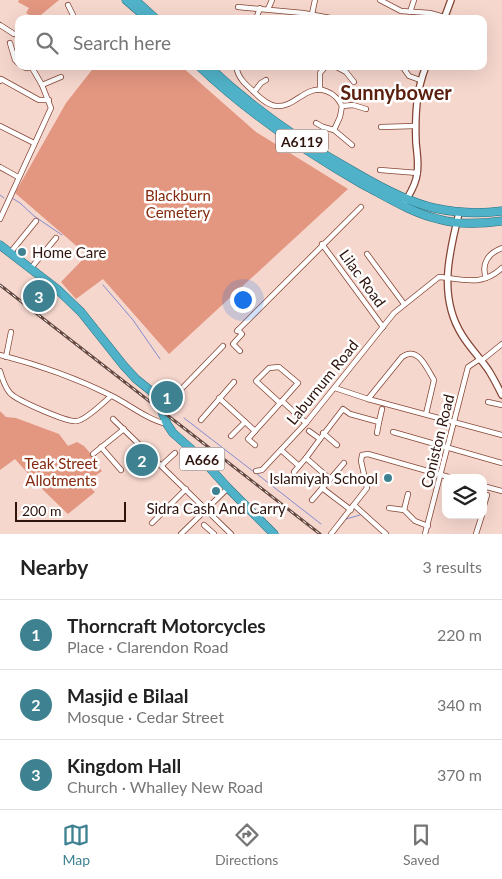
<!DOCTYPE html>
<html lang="en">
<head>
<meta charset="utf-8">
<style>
  :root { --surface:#fff; --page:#f2f2f2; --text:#222; --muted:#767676; --line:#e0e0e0; --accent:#3e8191 }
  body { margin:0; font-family:Lato,sans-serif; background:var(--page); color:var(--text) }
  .controls { position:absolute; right:15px; bottom:15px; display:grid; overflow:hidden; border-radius:10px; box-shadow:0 5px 20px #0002 }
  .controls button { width:45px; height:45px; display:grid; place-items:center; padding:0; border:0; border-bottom:1px solid var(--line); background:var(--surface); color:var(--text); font:25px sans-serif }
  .scale { position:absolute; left:15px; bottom:12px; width:111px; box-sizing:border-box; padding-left:5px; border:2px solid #2f140d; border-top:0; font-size:14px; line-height:18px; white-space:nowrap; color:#2f140d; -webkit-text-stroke:4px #fff; paint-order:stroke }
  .you { position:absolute; left:242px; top:299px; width:18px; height:18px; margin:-12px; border:4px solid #fff; border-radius:50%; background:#1a73e8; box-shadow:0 0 0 8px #1a73e833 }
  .badge { display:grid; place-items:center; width:32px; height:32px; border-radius:50%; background:var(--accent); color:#fff; font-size:16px; font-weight:700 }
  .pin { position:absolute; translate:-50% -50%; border:2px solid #fff; box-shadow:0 1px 5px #0006 }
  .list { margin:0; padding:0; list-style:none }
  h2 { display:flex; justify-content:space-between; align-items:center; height:65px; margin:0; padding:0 20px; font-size:21px }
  h2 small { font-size:16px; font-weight:400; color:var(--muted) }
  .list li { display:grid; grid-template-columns:32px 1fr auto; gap:15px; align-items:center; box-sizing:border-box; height:70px; padding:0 20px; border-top:1px solid var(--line) }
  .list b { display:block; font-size:19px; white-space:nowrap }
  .list p { margin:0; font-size:16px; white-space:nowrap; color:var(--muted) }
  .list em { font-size:16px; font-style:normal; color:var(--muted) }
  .icon { flex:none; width:28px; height:28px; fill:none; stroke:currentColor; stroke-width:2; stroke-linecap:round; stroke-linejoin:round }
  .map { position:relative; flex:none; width:502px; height:534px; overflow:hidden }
  .search { position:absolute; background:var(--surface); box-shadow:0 5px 20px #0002; left:15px; right:15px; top:15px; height:55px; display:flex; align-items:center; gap:12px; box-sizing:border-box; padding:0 18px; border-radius:10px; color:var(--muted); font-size:19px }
  .sheet { height:275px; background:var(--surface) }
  nav { display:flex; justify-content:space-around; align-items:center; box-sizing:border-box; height:70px; border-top:1px solid var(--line); background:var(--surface); font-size:14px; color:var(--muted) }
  nav a { display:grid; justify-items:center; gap:2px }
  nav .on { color:var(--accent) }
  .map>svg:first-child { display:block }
  .green { fill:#e39680 }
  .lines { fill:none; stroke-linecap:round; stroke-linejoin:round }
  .stream { stroke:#828ccf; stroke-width:1 }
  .minor-casing { stroke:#854534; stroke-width:6 }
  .tertiary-casing { stroke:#854534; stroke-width:8 }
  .trunk-casing { stroke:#286e7d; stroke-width:9 }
  .minor { stroke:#fff; stroke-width:4.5 }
  .tertiary { stroke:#fff; stroke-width:5.5 }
  .trunk { stroke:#50b2c8; stroke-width:8 }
  .rail-casing { stroke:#654941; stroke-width:3 }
  .rail { stroke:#fff; stroke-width:1; stroke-dasharray:4; stroke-linecap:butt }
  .poi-dot { fill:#3e8191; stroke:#fff; stroke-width:2 }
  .labels { text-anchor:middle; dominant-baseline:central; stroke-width:5; stroke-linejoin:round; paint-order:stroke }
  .shield { fill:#fff; stroke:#6d5a56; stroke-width:1 }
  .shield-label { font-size:14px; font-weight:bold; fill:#2f140d }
  .park-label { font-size:15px; fill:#84290d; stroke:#fff }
  .poi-label { font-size:15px; fill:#2f140d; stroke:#fff; text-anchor:start }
  .street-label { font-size:15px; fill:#2f140d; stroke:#fff }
  .district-label { font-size:20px; font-weight:bold; fill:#5b1f0e; stroke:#fff }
</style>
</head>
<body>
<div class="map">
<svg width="502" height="534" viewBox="0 0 502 534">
  <rect width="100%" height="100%" fill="#f6d7ce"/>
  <g class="green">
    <path d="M19,0H59L36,19H30L31,16L26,13L29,8L18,2Z"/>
    <path d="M95,66H181L256,132L348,189L169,354L103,279L76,299L61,282L87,255L15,193L66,103Z"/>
    <path d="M0,411L6,417L16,418L59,434L68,446L77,442L84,446L90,453L91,456L102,471L85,483L95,492L68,514L40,487L15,459L0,470Z"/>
  </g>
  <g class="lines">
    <g class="stream">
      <path d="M0,195L4,198"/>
      <path d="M12,198L20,203L34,216L62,235"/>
      <path d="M103,285L133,320L160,359"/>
      <path d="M184,418L254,472"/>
      <path d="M257,474L321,524"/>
      <path d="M346,519L360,515"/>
    </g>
    <defs>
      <g id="minor">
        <path d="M380,0L401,11L430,13L444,17"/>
        <path d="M68,5L75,19"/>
        <path d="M238,7L303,13L336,19"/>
        <path d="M268,9L272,0"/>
        <path d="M410,12L414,0"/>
        <path d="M312,14L315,0"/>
        <path d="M256,19L260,8"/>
        <path d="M0,25L14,34"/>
        <path d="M10,43L15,60L19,64"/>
        <path d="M22,66L26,68L32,67"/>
        <path d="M236,66C238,78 245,84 253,91C259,97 267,105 276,106C295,108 306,84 326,91C334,94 338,98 342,106"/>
        <path d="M335,66L346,72L354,82"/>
        <path d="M402,66L409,76L420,80"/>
        <path d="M0,81L1,79L39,100H49"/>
        <path d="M42,85L61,77"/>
        <path d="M320,89V73L326,66"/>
        <path d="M254,92L261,83L266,80"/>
        <path d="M316,123L323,127L334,130L352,145"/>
        <path d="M0,126L34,143"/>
        <path d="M381,127L415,126"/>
        <path d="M334,130L340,117L342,106L353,105L366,109"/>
        <path d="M0,167L18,177"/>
        <path d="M380,170L418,173"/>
        <path d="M0,219L51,108L42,85L31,66"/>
        <path d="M322,244L383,327"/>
        <path d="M10,253L36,221"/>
        <path d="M367,254L404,304"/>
        <path d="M31,268L56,238"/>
        <path d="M486,278C481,264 488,253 502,248"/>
        <path d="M238,330L242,334L233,344L240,351"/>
        <path d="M237,331L361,207"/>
        <path d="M0,355C39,365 76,378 112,396C130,405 148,420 167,424"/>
        <path d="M6,357L11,332"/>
        <path d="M481,361L502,344"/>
        <path d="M0,371C2,378 5,387 10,393C16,400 68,423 77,421C86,420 104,402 111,396"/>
        <path d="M335,388L368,399L502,435"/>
        <path d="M219,398L255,431L282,401L306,423"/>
        <path d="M368,399L402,357C418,345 427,369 434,380L426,414"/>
        <path d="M488,402L502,405"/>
        <path d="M280,403L256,381L269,368L279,367L298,383L282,401"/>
        <path d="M162,409L223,346"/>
        <path d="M113,419L231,534"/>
        <path d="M201,420L234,382"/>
        <path d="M379,422L382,409"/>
        <path d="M393,432L502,463"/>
        <path d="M323,433L337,445"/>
        <path d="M231,436L245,422"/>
        <path d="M320,439L343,409L350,414L379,422L377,433"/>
        <path d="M255,445L248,439L255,431"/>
        <path d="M101,447L121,470"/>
        <path d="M281,450L299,466L306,458L330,479"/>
        <path d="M93,454L124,429"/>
        <path d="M306,458L320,439L309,431"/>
        <path d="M162,465L175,453"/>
        <path d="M256,471L262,470L306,423L394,313L439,277C463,279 482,287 502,268"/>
        <path d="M294,472L299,466"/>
        <path d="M483,486L502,491"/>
        <path d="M322,488L351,510"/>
        <path d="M312,500L344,463"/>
        <path d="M354,505L386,534"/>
        <path d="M389,508L404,510L415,521L428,526"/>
        <path d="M483,509L487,495"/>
        <path d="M404,510L408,494"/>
        <path d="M152,523L186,489"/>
        <path d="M204,525L214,534"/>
        <path d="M181,534L228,488"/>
        <path d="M331,534L367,488L361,461L362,455L368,454L452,478"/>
        <path d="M425,534L468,367L480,359"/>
        <path d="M476,534L482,515"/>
      </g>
      <g id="tertiary">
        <path d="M444,19L451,0"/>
        <path d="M405,202C410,193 416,185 417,174C419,164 417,153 416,143C415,116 416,91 426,66"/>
        <path d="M459,213C449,253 438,297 462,335C470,348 481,359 489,371C494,379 498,387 502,395"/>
      </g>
      <g id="trunk">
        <path d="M126,0L148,19"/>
        <path d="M135,0L156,19"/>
        <path d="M199,66C248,113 303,150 362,184C387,197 410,212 438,219C458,225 481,224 502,221"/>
        <path d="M208,66C253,109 304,144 358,174C382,188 408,202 434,208C457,213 479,214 502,211"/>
        <path d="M0,245L57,289L81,312L124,366L136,379L151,391L157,399L167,424L173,433L199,456L228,488L274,534"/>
      </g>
    </defs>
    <use href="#minor" class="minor-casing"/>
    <use href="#tertiary" class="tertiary-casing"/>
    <use href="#trunk" class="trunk-casing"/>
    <use href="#minor" class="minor"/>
    <use href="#tertiary" class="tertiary"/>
    <use href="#trunk" class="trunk"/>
    <defs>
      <path id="rail" d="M0,285L320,534"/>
    </defs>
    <use href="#rail" class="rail-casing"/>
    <use href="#rail" class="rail"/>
  </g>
  <g class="poi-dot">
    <circle cx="22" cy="252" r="5"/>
    <circle cx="388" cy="478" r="5"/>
    <circle cx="216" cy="491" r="5"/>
  </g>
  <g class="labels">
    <g class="shield">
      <rect x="276" y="129.5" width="52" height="23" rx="4"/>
      <rect x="179.5" y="447.5" width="45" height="23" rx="4"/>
    </g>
    <g class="shield-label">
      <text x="302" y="141">A6119</text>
      <text x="202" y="459">A666</text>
    </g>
    <g class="park-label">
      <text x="178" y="195">Blackburn<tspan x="178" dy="17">Cemetery</tspan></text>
      <text x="61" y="463">Teak Street<tspan x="61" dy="17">Allotments</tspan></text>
    </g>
    <g class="poi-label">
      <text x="32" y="252">Home Care</text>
      <text x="378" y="478" text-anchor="end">Islamiyah School</text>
      <text x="216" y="508" text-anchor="middle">Sidra Cash And Carry</text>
    </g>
    <g class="street-label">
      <text transform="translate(363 278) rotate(54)">Lilac Road</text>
      <text transform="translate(322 382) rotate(-51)">Laburnum Road</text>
      <text transform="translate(437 441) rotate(-76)">Coniston Road</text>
    </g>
    <g class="district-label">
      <text x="396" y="92">Sunnybower</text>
    </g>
  </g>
</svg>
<div class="controls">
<button><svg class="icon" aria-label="layers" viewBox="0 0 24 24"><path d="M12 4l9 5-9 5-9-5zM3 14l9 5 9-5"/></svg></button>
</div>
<div class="scale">200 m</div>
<div class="you"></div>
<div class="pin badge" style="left:167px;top:397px">1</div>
<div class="pin badge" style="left:142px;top:460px">2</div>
<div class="pin badge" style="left:39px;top:296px">3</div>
<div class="search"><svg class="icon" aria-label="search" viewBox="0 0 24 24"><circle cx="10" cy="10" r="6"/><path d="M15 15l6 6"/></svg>Search here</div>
</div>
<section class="sheet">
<h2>Nearby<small>3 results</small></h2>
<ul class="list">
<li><span class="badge">1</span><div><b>Thorncraft Motorcycles</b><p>Place · Clarendon Road</p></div><em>220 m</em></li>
<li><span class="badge">2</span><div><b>Masjid e Bilaal</b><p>Mosque · Cedar Street</p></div><em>340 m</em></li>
<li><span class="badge">3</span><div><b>Kingdom Hall</b><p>Church · Whalley New Road</p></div><em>370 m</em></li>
</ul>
</section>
<nav>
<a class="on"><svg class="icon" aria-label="map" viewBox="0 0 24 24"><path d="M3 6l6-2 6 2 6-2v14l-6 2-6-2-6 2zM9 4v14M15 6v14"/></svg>Map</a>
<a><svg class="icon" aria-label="directions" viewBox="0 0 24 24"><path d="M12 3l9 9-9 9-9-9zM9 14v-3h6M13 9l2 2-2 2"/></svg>Directions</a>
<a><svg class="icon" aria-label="saved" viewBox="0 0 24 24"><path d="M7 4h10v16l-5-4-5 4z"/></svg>Saved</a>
</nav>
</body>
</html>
